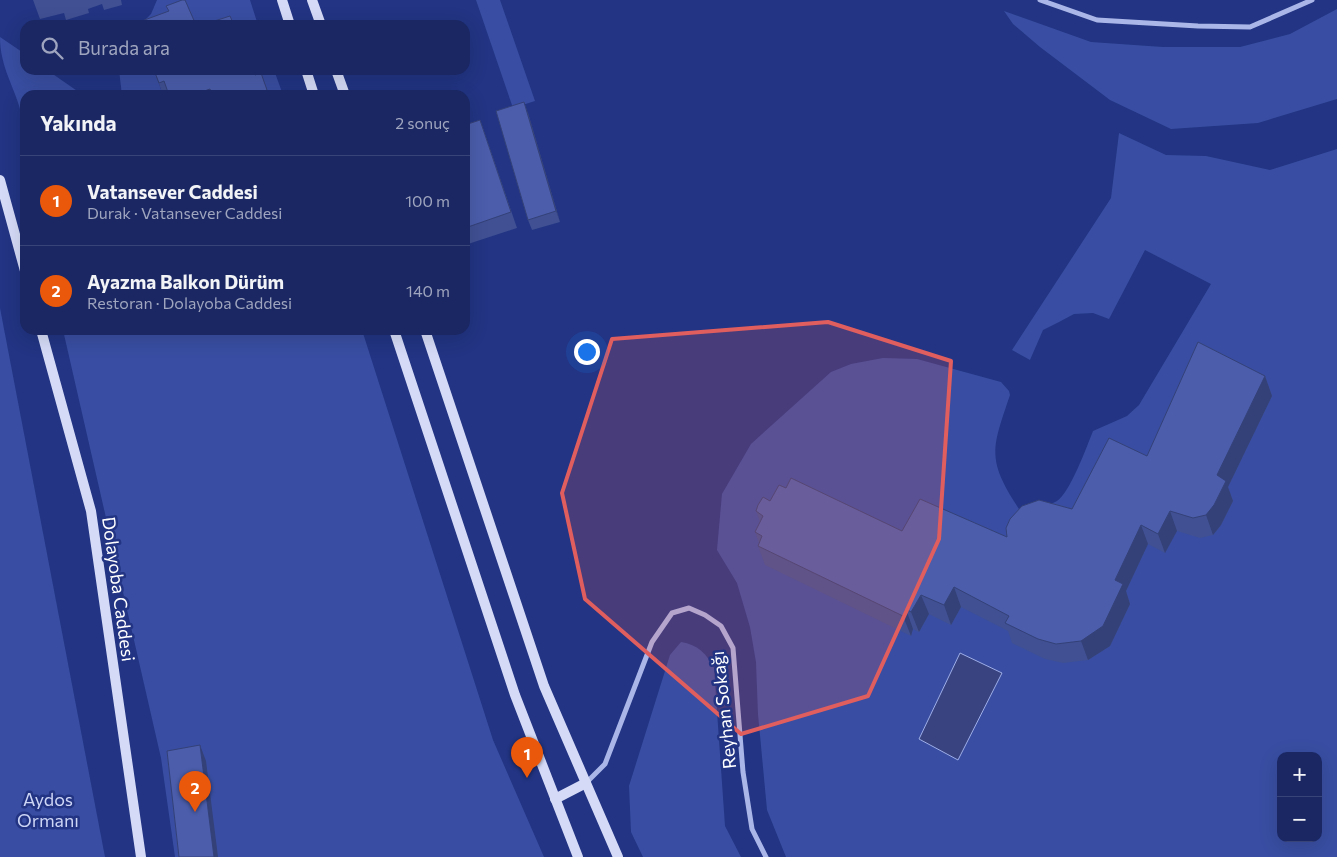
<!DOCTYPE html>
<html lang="tr">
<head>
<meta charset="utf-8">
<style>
  :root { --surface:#1a2762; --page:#232f68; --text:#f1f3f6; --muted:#9fa5be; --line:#384477; --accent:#ea580c }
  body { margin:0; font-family:Commissioner,sans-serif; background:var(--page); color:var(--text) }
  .controls { position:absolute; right:15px; bottom:15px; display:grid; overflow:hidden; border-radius:10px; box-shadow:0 5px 20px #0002 }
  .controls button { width:45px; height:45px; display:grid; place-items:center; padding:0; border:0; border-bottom:1px solid var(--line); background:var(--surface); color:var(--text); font:25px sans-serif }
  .you { position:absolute; left:586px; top:351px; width:18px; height:18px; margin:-12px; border:4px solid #fff; border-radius:50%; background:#1a73e8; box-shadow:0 0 0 8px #1a73e833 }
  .badge { display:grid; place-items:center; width:32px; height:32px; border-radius:50%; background:var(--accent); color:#fff; font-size:16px; font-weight:700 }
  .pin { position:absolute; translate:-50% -41px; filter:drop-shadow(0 1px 2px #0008) }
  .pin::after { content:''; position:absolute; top:26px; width:18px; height:15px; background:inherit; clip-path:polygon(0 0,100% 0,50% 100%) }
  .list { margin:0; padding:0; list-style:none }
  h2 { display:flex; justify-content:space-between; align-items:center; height:65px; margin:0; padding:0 20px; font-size:21px }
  h2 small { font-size:16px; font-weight:400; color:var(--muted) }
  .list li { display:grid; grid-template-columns:32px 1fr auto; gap:15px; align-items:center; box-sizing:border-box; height:90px; padding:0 20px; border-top:1px solid var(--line) }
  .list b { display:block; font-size:19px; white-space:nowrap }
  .list p { margin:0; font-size:16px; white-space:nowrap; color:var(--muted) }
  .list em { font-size:16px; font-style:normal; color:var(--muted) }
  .icon { flex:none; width:28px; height:28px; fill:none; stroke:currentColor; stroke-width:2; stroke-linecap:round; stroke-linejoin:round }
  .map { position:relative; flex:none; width:1337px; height:857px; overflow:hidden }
  .search { position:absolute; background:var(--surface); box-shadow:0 5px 20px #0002; left:20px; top:20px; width:450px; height:55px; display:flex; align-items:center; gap:12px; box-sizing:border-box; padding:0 18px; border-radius:15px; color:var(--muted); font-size:19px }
  .panel { position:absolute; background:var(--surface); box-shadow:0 5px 20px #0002; left:20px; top:90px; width:450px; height:245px; border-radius:15px }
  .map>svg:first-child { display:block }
  .green { fill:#394ea2; fill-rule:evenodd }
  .water { fill:#38437f; stroke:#9eaee9 }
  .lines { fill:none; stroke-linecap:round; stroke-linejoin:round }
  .street { stroke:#aab6e8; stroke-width:5 }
  .secondary { stroke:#d5dbf7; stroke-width:10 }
  .wall { fill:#405093 }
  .shaded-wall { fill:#344178 }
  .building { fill:#4b5dab; stroke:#344178 }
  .marked { fill:#e05e5e; fill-opacity:0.2; stroke:#e05e5e; stroke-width:4; stroke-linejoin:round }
  .labels { text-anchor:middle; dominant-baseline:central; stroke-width:5; stroke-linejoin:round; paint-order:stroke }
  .street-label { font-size:18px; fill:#fff; stroke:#223483 }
  .park-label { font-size:18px; fill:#ced6f6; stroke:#223483 }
</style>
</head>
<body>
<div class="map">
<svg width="1337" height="857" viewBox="0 0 1337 857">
  <rect width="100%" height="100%" fill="#223483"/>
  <g class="green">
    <path d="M157,0H250L258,25H140L151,14Z"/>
    <path d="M476,0H500L535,101L513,108Z"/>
    <path d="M1337,9V99L1258,123L1171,129L1110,100L1040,47L1013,24L1004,11L1091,42L1163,47H1240L1290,34Z"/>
    <path d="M0,37L25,54V70H47L83,95H25V166C21,150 26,132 22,116C15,87 0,68 0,37Z"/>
    <path d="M119,70H154L163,95H122Z"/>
    <path d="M259,70H274L283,95H262L264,85Z"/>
    <path d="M1119,133L1166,155L1206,156L1270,170L1337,149V857H786L767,810L758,714L756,662L750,627L737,583L717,550L722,494L751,444L831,372L851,364L883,358L917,359L1001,382L1009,391L1010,395C992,449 986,459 1019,509C1033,508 1045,508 1057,501C1070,493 1087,446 1093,431L1127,416L1139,405L1211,284L1145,250L1109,319L1093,313L1074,314L1059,322L1043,330L1030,360L1012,350L1111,198ZM1281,756H1318V838H1281Z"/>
    <path d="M0,308L105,857H0Z"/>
    <path d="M63,330H362L493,740L544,857H175L161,758Z"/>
    <path d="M681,642C698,645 706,653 714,668L725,826L741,857H643L631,832L629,786L670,655Z"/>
  </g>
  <path class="water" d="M960,653L1002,673L958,760L919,739Z"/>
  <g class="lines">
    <g class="street">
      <path d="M1040,0L1097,20L1198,26L1250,27L1312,0"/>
      <path d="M586,783L605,764L652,642L672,613L689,608L705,615L721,626L733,648L743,772L752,829L766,857"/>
    </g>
    <g class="secondary">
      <path d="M282,0L290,25"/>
      <path d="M312,0L321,25"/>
      <path d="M306,70L314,95"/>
      <path d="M336,70L345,95"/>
      <path d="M0,180L25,271"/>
      <path d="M41,330L91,511L141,857"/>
      <path d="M394,330L515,695L578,857"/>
      <path d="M425,330L544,686L618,857"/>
      <path d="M555,799L586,783"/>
    </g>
  </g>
  <g class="wall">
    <path d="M33,0H121L122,5L104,10L102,4L88,9L89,13L66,20L64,13L40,19Z"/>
    <path d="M153,70H259L260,74L261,73L269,95H163L154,70Z"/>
    <path d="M528,113L560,222L532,230L528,220Z"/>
    <path d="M480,120L517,228L465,245V125Z"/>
    <path d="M1265,376L1272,396L1228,487L1233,501L1221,525L1213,535L1200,538L1177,531L1165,553L1148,544L1126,591L1130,604L1110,646L1088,660L1063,663L1045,659L1012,643L1008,631L961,607L951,625L929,614L919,632L913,629L911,636L765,565L758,546L759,543L755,532L760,522L756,511L770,501L902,531L1007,537L1072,509L1147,456Z"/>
  </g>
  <g class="shaded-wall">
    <path d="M524,102L528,113L560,222L556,211Z"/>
    <path d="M1265,376L1272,396L1228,487L1233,501L1221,525L1213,535L1206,515L1217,475Z"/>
    <path d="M1170,511L1177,531L1165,553L1158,534Z"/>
    <path d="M1141,525L1148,544L1126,591L1130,604L1110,646L1088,660L1081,641L1115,580Z"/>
    <path d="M954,587L961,607L951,625L944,605Z"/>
    <path d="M921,595L929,614L919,632L911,612Z"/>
    <path d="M906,609L913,629L911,636L903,616Z"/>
    <path d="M200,745L206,761L218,857H214Z"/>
  </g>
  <g class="building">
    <path d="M182,0H185L196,25H141L139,22L169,11L166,6Z"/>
    <path d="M230,16L234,25H202Z"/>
    <path d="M154,70H253L255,75L261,73L267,90L261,93V95H212L210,89L193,95H169L164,81L159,83Z"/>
    <path d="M524,102L556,211L528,220L496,111Z"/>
    <path d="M480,120L511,212L465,228V125Z"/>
    <path d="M1198,342L1265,376L1217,475L1226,481L1214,505L1206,515L1193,518L1170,511L1158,534L1141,525L1115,580L1123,584L1103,626L1081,641L1056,644L1038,639L1005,623L1009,616L954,587L944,605L921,595L911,612L906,609L903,616L758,546L762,536L755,532L763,516L756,511L758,505L763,497L770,501L779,485L786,488L791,478L902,531L920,499L1007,537L1006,528L1010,519L1022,506L1039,500L1072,509L1109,438L1147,456Z"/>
    <path d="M200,745L214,857H179L167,751Z"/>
  </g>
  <path class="marked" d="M828,322L951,361L939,539L868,696L741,734L585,599L562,493L612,339Z"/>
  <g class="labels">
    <g class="street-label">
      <text transform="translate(119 589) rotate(82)">Dolayoba Caddesi</text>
      <text transform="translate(723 710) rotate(-96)">Reyhan Sokağı</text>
    </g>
    <g class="park-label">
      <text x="48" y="799">Aydos<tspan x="48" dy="21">Ormanı</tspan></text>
    </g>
  </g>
</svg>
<div class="controls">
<button>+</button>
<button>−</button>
</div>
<div class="you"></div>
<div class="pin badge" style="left:527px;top:778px">1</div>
<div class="pin badge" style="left:195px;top:812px">2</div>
<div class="search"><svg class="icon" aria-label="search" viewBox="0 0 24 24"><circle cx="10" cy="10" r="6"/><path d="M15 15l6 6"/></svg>Burada ara</div>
<section class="panel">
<h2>Yakında<small>2 sonuç</small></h2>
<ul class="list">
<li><span class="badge">1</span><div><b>Vatansever Caddesi</b><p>Durak · Vatansever Caddesi</p></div><em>100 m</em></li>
<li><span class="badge">2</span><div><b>Ayazma Balkon Dürüm</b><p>Restoran · Dolayoba Caddesi</p></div><em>140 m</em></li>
</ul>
</section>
</div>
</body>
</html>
